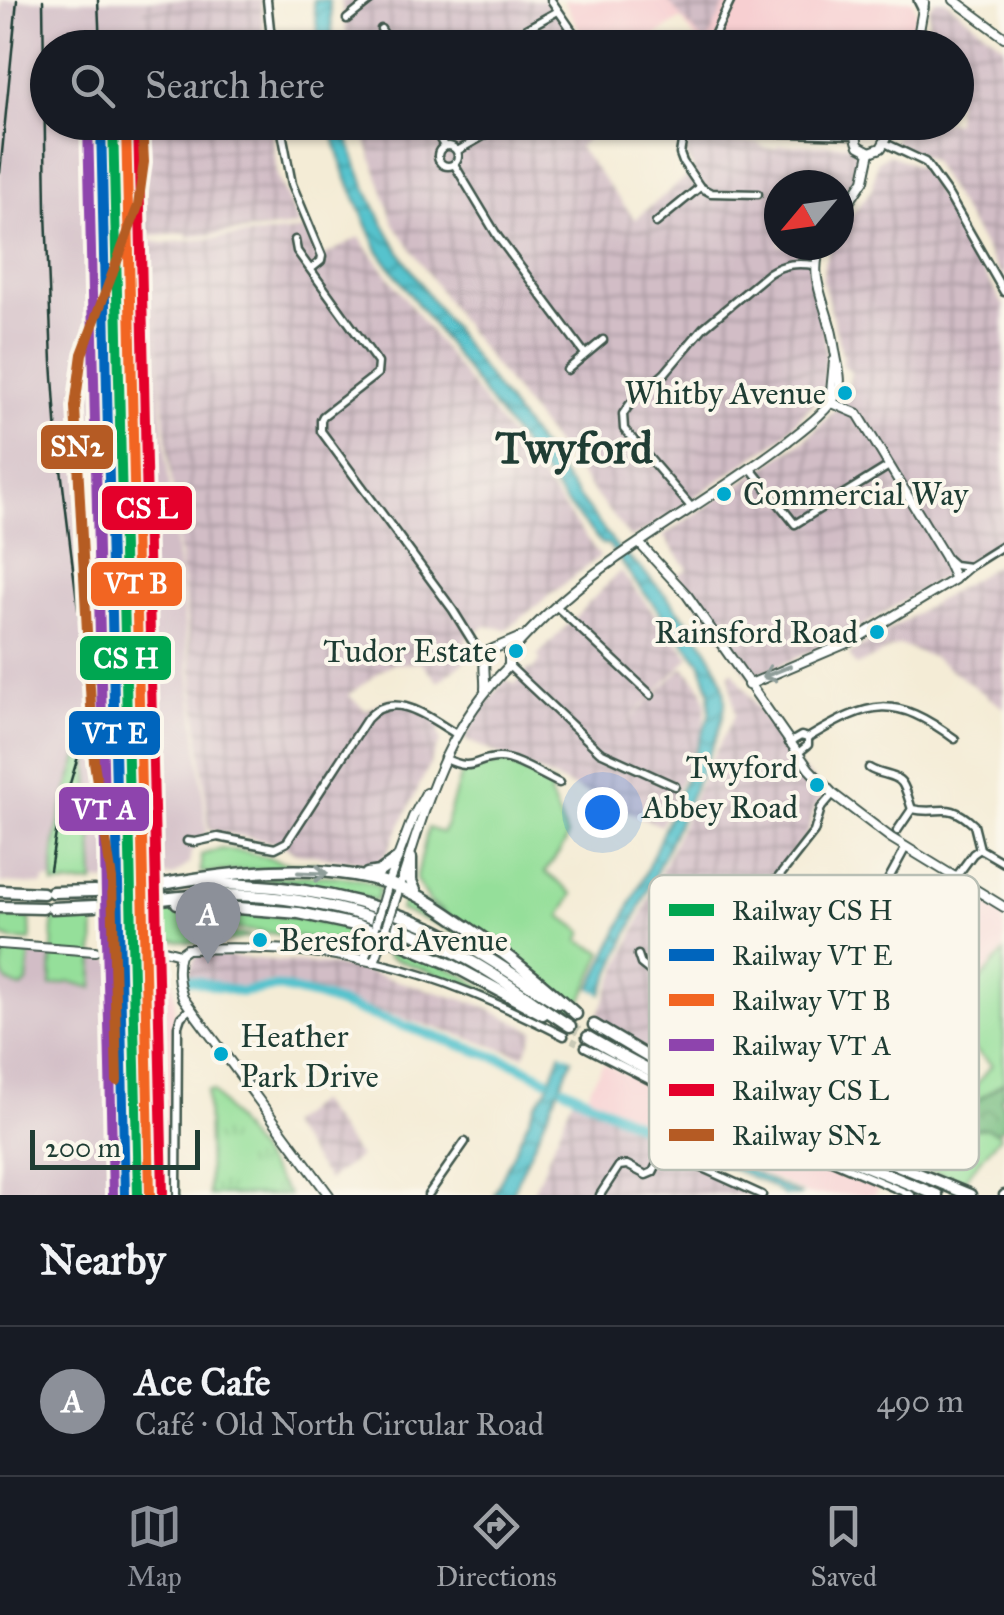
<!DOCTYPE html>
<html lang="en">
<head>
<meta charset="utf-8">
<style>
  :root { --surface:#171b24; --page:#242831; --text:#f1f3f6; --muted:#9ea1a6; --line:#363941; --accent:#8c9099 }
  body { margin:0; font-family:"IM FELL Great Primer",serif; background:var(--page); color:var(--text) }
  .compass { position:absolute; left:764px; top:170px; width:90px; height:90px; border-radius:50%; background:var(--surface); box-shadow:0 2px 8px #0004; rotate:241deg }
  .scale { position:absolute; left:30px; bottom:25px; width:170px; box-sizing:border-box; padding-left:10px; border:5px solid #1f3d34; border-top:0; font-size:28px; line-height:35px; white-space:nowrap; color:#1f3d34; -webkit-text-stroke:8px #fbf7ec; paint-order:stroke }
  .you { position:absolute; left:602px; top:812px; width:35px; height:35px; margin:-25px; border:8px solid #fff; border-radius:50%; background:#1a73e8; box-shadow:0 0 0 15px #1a73e833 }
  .badge { display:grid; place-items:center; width:65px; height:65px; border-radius:50%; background:var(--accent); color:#fff; font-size:32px; font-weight:700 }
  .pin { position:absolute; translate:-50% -82px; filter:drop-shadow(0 2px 5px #0008) }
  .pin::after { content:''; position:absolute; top:52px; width:35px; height:30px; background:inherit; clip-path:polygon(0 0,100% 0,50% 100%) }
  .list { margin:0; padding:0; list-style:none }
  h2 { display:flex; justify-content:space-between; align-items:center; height:130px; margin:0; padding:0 40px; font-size:42px }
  h2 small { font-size:32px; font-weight:400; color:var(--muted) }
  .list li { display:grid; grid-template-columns:65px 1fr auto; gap:30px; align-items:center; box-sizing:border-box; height:150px; padding:0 40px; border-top:2px solid var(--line) }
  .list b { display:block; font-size:38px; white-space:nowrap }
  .list p { margin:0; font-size:32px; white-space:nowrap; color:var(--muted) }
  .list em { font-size:32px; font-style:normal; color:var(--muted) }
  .icon { flex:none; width:55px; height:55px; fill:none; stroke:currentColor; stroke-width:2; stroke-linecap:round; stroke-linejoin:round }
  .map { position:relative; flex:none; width:1004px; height:1195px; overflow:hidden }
  .search { position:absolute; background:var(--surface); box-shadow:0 2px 8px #0004; left:30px; right:30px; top:30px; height:110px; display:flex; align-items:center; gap:25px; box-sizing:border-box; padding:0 35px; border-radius:55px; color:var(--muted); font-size:38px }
  .sheet { height:280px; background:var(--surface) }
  nav { display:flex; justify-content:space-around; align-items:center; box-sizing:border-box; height:140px; border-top:2px solid var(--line); background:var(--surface); font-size:28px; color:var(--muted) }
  nav a { display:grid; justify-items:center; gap:5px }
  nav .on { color:var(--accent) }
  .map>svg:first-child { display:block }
  .built { fill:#f7cfd1 }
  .industrial { fill:url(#industrial-grid) }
  .railway { fill:#d2bdc6 }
  .grass { fill:#95df9a; stroke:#5a8e67; stroke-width:2.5 }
  .forest { fill:url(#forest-crowns); stroke:#4c7e5b; stroke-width:2.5 }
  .park { fill:url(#park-tufts); stroke:#5a8e67; stroke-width:2.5 }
  .water { fill:url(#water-waves); stroke:#3a8080; stroke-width:2.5 }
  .pier { fill:#f4ecd6 }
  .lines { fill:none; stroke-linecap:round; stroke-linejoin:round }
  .river { stroke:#56c3cd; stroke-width:10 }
  .minor-tunnel { stroke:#c9c9b6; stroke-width:6; stroke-dasharray:6 3; stroke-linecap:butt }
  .trunk-tunnel { stroke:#c9c9b6; stroke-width:10; stroke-dasharray:10 5; stroke-linecap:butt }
  .minor-casing { stroke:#3f574c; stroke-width:11 }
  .tertiary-casing { stroke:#3f574c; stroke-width:12 }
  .secondary-casing { stroke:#3f574c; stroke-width:14 }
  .trunk-casing { stroke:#3f574c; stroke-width:15 }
  .minor { stroke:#fff; stroke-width:6 }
  .tertiary { stroke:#fff; stroke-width:8 }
  .secondary { stroke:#fff; stroke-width:9 }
  .trunk { stroke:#fff; stroke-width:10 }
  .rail { stroke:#1f3d34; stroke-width:2.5 }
  .tertiary-bridge-casing { stroke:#3f574c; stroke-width:12; stroke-linecap:butt }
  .tertiary-bridge { stroke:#fff; stroke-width:8 }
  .rail-1-casing { stroke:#fbf7ec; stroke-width:18 }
  .rail-2-casing { stroke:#fbf7ec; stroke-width:18 }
  .rail-3-casing { stroke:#fbf7ec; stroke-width:18 }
  .rail-4-casing { stroke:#fbf7ec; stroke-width:18 }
  .rail-5-casing { stroke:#fbf7ec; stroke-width:18 }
  .rail-6-casing { stroke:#fbf7ec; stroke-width:18 }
  .rail-1 { stroke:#00a651; stroke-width:10 }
  .rail-2 { stroke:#0065bd; stroke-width:10 }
  .rail-3 { stroke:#f26522; stroke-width:10 }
  .rail-4 { stroke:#8e44ad; stroke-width:10 }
  .rail-5 { stroke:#e4002b; stroke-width:10 }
  .rail-6 { stroke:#b55b24; stroke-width:10 }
  .oneway { stroke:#8f9e9a }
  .bus-dot { fill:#00a9ce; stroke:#fbf7ec; stroke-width:4 }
  .labels { text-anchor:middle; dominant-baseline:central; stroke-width:8; stroke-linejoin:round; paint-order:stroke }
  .bus-label { font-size:32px; fill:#1f3d34; stroke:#fbf7ec; text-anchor:end }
  .district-label { font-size:45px; font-weight:bold; fill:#1f3d34; stroke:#fbf7ec }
  .key { fill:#fbf7ec; stroke:#b9bfb5; stroke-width:2.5 }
  .key-label { font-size:28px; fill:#1f3d34 }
  .line-badge { stroke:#fbf7ec; stroke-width:4 }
  .badge-label { font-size:28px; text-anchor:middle; font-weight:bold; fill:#fff }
</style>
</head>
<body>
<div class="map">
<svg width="1004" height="1195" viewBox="0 0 1004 1195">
  <defs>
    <pattern id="industrial-grid" width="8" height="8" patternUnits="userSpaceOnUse" patternTransform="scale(2.5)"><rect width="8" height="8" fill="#d2bdc6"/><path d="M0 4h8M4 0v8" fill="none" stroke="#aa9ba2"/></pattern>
    <pattern id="forest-crowns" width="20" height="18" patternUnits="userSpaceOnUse" patternTransform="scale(2.5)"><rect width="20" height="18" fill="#78be82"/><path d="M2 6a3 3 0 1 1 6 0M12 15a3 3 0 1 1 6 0" fill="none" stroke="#629c6b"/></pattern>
    <pattern id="park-tufts" width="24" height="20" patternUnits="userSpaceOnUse" patternTransform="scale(2.5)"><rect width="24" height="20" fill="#95df9a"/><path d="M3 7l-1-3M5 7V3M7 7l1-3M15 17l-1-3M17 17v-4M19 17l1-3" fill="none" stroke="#80c085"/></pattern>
    <pattern id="water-waves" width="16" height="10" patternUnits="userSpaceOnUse" patternTransform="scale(2.5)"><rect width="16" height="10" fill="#56c3cd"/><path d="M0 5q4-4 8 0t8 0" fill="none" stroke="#47a0a7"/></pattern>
  </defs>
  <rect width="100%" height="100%" fill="#fbf7ec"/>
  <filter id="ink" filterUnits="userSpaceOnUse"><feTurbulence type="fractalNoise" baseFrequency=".01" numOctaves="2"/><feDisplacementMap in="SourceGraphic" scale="20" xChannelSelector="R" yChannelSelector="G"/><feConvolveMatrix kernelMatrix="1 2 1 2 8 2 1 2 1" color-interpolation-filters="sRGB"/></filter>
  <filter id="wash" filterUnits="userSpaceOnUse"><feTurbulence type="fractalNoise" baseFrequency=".0048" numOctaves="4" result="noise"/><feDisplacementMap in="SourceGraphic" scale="40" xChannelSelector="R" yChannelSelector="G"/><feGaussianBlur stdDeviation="2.25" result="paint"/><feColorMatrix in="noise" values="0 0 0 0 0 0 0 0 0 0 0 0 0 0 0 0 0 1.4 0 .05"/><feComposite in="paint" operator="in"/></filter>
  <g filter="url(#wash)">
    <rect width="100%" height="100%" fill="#f4ecd6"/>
    <g class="built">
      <path d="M563,0H913L917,14L908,47H701L681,19L639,47L590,48Z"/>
      <path d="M723,123H851L848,127L772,129L731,128L725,126Z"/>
      <path d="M961,887L1004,915V949L938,1028L881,990Z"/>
      <path d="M146,958L152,959L172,978L175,996L171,1092L174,1195H148L143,1079Z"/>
      <path d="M603,1063L698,1110L878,1188L875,1195H807L784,1183L666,1132L587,1094Z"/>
    </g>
    <g class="industrial">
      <path d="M143,0H261L265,47H147Z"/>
      <path d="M341,0H551L582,47H348Z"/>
      <path d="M668,0H727L706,45L672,6Z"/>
      <path d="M935,0H945L1004,46V280L931,160L894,143L899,123L956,122V48L921,47L929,20V8Z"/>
      <path d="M153,123H271L278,179L300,226L188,237L187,233L146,236L141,230L153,171Z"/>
      <path d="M360,123H604L578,147L635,219L694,171L686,155V148L693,142L758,143L764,148H775L780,145L848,144L855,149L860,157L861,173L839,208V185H779V245H815L810,266L823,323L826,355L824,392L780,439L642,533L630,538L562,453L461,322L393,222Z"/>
      <path d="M888,154L922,168L1004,306V539L843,638L750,678L677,575L688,569L663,536L806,439L845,400L851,372L842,364L843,357L823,281L824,263L831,245H839V231L872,189L877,162Z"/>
      <path d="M306,230L320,258L359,237L600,556L507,629L485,626L464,640L473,655L438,682L422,663L391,664L348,695L366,710L388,699L409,703L444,722L438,732L441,741L386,855L375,864L295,853L281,844L209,830L160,374L151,241L163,243Z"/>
      <path d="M1004,560V708L934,658L899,645L856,666L849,654Z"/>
      <path d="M620,571L690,657L617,732L684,666L703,690L706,704L703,730L661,826L464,739L482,708L506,679L515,684L529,669H532L541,660L537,656Z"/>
      <path d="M733,671L792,759L826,792L814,809L807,835L764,887L772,894L777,919L802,932L805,956L707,1079L642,1048L596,1019L706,769L735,715L729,673Z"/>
      <path d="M197,954L322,964L356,969L478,1004L535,1031L524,1056L436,1028L271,982L245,987L230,986L188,974Z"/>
      <path d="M574,1095L755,1195H532Z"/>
      <path d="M317,1101L359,1157L328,1180L287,1125Z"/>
    </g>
    <g class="railway">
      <path d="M2,0H143L147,47L48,48V122L153,123V171L141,230L151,241L162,414L207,831L191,852L189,864L173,876L109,879V881L103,882L94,881L86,734L56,842L53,874L54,885L52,880H44L43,885L0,883V13Z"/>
      <path d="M6,951L112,960L146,958L143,1079L148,1195H0V955Z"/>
    </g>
    <g class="grass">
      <path d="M87,730L94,883L54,885C48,837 73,776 87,730Z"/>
      <path d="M505,762L554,785L550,794L567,836L565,844L545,872L573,894L561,916L583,932L579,941L603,952L576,1014L430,902L416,880L428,828L443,833L462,771C478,771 490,763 505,762Z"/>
      <path d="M221,849L246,852L286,863H317V866L201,873V855Z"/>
      <path d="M261,877C293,877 354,870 380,888L376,901L307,884L261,880Z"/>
      <path d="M405,896C433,902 466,932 489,949L487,952L440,925L400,910Z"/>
      <path d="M187,909L291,916L344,927L361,932L366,939L358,952V944L222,927L220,932L251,936C228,943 200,944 176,941C162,939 150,935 136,935L135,911Z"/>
      <path d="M95,916L93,988L71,982L51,986L53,918Z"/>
      <path d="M0,917L30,918L31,941L12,940L0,935Z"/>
      <path d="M391,944L460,973L522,1010L456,981L388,957L385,950Z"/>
      <path d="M5,951L30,952L27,983L22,988C0,983 0,971 5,951Z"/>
      <path d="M1004,952V1082L968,1107L949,1110L962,1101L992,1065L960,1037L950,1048L940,1039L939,1030Z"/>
      <path d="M986,1128L997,1132L1000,1136L963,1181L922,1168L918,1164L937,1157L967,1130Z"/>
    </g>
    <path class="forest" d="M899,1006L939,1030L940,1039L907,1025L890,1033L895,1053L919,1065L929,1074L928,1085L946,1100L949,1110L968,1107L1004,1082V1095L1001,1098L1004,1107V1127L997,1132L986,1128L967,1130L937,1157L918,1164L851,1139L852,1128L880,1140H894L902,1143L912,1133H924L942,1111C930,1086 899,1070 872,1066V1056L880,1047L890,1007Z"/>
    <path class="park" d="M207,1091H213L289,1195H209Z"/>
    <g class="water">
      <path d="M313,0H329L334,47H320Z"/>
      <path d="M330,123H344C367,214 414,276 469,351C517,417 567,482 617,547C626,557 637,564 646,574C674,604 724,657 725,699C725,718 717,735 710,752L511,1195H494L536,1104L547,1089L561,1052L645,874L681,789L709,716L710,691L700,662L634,580L608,544H602L565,502L497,412L378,250L345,174Z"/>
      <path d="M680,1138L802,1195H784L763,1182L677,1145Z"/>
    </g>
    <path class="pier" d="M589,988L606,997L576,1059L559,1051Z"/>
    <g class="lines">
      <g class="river">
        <path d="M187,979L240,992L278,987L319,997L516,1064L546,1079"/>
        <path d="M564,1088L667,1139"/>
      </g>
    </g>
  </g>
  <g filter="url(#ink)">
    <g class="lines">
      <path class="minor-tunnel" d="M564,1036L585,1047"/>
      <g class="trunk-tunnel">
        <path d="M109,890L133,889"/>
        <path d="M109,905L134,902"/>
        <path d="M570,1026L588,1037"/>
      </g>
      <defs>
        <g id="minor">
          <path d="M267,0L272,48"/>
          <path d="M551,0L584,48"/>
          <path d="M347,19L371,0"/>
          <path d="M381,29L392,48"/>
          <path d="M508,39L558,11"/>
          <path d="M708,48L731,0"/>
          <path d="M280,122L292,184L322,256L321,261L311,269"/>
          <path d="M430,122L444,146"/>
          <path d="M667,122L693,132L718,131L856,135"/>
          <path d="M684,130L680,154L683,162L700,187L711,193L758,194"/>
          <path d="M602,131L611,122"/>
          <path d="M885,143L925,162L949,196L1004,292"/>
          <circle cx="448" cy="156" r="10"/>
          <path d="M457,151L508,122"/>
          <path d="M454,164L498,237L585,354"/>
          <path d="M656,223L700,187"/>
          <path d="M295,240L297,251L378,363L377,374L323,416L321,420V431L453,610L484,660"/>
          <path d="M567,370L603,340"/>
          <path d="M751,469L795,524L889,466"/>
          <path d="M692,508L624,429L623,414L630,404L665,373L703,328L769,273C785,263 797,263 815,265"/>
          <path d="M945,557L954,565L969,567"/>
          <path d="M955,579L969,567L1004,545"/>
          <path d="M557,607L651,695"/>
          <path d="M509,666L600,752L675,786"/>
          <path d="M789,743L801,736L808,738C871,700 894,694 955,739"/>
          <path d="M797,754L808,745V738"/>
          <path d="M444,758C476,774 472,758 499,758C515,758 543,776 559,783"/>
          <path d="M869,768C879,775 896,774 902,783C907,790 909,802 912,809C942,816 946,799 974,825L980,849L973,854L956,877"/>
          <path d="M897,831L912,809"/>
          <path d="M187,841L195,842L218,837L275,848L287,842L367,719C394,688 429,718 456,734"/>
          <path d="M980,849L1004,863"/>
          <path d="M814,900L810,904L806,903L802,895L806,892H812L814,900L840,917"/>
          <path d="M638,955L641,964L767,1065"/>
          <path d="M845,957C822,934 846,891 877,900"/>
          <path d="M845,957H860C880,945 896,921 878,900"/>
          <path d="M374,962C441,977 503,1005 564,1036"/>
          <path d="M684,998L814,832L821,808L833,794"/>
          <path d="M585,1047L689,1100L911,1195"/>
          <path d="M757,1076C819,1008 863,927 906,847"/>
          <path d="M665,1151L762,1195"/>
          <path d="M177,1195L178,1026L181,1017L191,1008"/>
          <path d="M428,1195L465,1142"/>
          <path d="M600,1195L619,1166L627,1165L646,1175L653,1172L689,1100"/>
          <path d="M1003,1195L1004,1194"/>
        </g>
        <g id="tertiary">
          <path d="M954,0L1004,37"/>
          <path d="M916,48L924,3"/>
          <path d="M867,122C856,127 854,136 859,146L870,152"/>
          <path d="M870,152L881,148L886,139L883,128L875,122"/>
          <path d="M839,217L864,180L870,152"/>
          <path d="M830,402L834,361"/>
          <path d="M639,543L687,595L809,769L833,794L891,838L1004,907"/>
          <path d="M509,654C540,618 579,584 618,557C674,518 733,483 788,441C803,429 829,410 837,393C843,382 838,368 836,356C834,346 833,336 830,326C823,298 808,272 822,245"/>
          <path d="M748,685L854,640L955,579L945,557L858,414L830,402"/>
          <path d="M485,689C486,677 482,663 486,652L521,637"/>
          <path d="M387,886L413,817L426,793"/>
          <path d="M399,889C427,804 444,730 509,666V654"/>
          <path d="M0,944L95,951"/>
          <path d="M119,950H120"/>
          <path d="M134,950L161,949L180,954L187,949C250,947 312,948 374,962L385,932"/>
          <path d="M103,951H112"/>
          <path d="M180,954C176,968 178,985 183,998L329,1195"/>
          <path d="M364,960L373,931"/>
        </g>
        <path id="secondary" d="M919,0L923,8"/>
        <g id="trunk">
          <path d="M411,858V881L417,895"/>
          <path d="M367,874L379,872L396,860"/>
          <path d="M202,884C293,883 379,899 460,942C494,960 525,983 558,1003"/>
          <path d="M133,889C216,875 321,856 401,888C425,897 446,913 467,927C506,953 541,982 576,1014"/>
          <path d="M0,891L43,893"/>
          <path d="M103,891L109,890"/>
          <path d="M52,892L95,891"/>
          <path d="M134,902C154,900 174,897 195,896C290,890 384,913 467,959C503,978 535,1004 570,1026"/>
          <path d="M177,903L299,913L360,926L450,964L543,1014"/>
          <path d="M104,905H109"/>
          <path d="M0,907L43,908"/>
          <path d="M52,908L95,906"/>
          <path d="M594,1025L648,1057L771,1113L970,1195"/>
          <path d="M588,1037C697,1102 819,1146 937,1195"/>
        </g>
      </defs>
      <use href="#minor" class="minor-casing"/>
      <use href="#tertiary" class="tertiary-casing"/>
      <use href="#secondary" class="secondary-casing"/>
      <use href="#trunk" class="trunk-casing"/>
      <use href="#minor" class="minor"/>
      <use href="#tertiary" class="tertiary"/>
      <use href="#secondary" class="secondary"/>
      <use href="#trunk" class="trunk"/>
      <g class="rail">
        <path d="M43,0L46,212L52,362L57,436L87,684L83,740L57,827L50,870"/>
        <path d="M98,0L100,48"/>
        <path d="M101,122L118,818L116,898"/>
        <path d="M0,173L17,0"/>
        <path d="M117,1081L121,1195"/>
      </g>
      <defs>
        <g id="tertiary-bridge">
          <path d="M376,924L386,890"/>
          <path d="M386,928L397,894"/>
        </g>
      </defs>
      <use href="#tertiary-bridge" class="tertiary-bridge-casing"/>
      <use href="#tertiary-bridge" class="tertiary-bridge"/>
      <defs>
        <path id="rail-1" d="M113,122L138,1195"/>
        <path id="rail-2" d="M101,122L125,1195"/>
        <path id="rail-3" d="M126,122L150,1195"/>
        <path id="rail-4" d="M88,123L113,1195"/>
        <path id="rail-5" d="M138,122L163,1194"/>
        <path id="rail-6" d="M117,1081L112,879L94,762L75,407L82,354L138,206L144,162L142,122"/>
      </defs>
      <use href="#rail-1" class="rail-1-casing"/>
      <use href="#rail-2" class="rail-2-casing"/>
      <use href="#rail-3" class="rail-3-casing"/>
      <use href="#rail-4" class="rail-4-casing"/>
      <use href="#rail-5" class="rail-5-casing"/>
      <use href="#rail-6" class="rail-6-casing"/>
      <use href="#rail-1" class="rail-1"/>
      <use href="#rail-2" class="rail-2"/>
      <use href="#rail-3" class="rail-3"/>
      <use href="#rail-4" class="rail-4"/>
      <use href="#rail-5" class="rail-5"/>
      <use href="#rail-6" class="rail-6"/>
    </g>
    <defs><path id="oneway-shaft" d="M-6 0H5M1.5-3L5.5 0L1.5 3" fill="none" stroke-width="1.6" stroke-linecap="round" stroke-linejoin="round" transform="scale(2.5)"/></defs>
    <g class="oneway">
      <use href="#oneway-shaft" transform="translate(776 672) rotate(158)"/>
      <use href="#oneway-shaft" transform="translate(313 873) rotate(2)"/>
    </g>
  </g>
  <g class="bus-dot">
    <circle cx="845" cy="393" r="9"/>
    <circle cx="724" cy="494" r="9"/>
    <circle cx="877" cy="632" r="9"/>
    <circle cx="516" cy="651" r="9"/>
    <circle cx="817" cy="785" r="9"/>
    <circle cx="260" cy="940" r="9"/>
    <circle cx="221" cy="1054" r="9"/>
  </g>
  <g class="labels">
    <g class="bus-label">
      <text x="826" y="393">Whitby Avenue</text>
      <text x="743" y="494" text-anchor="start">Commercial Way</text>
      <text x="858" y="632">Rainsford Road</text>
      <text x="497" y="651">Tudor Estate</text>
      <text x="798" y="767">Twyford<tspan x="798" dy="40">Abbey Road</tspan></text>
      <text x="279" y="940" text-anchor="start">Beresford Avenue</text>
      <text x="240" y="1036" text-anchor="start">Heather<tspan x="240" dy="40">Park Drive</tspan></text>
    </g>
    <g class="district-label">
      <text x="574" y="447">Twyford</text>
    </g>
  </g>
  <rect x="649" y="875" width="330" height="295" rx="15" class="key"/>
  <rect x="669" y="904" width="45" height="12" fill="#00a651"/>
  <rect x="669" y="949" width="45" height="12" fill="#0065bd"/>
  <rect x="669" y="994" width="45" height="12" fill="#f26522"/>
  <rect x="669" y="1039" width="45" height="12" fill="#8e44ad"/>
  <rect x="669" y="1084" width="45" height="12" fill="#e4002b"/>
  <rect x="669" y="1129" width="45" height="12" fill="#b55b24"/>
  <g class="key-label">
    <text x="732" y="920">Railway CS H</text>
    <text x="732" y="965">Railway VT E</text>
    <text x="732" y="1010">Railway VT B</text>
    <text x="732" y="1055">Railway VT A</text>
    <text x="732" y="1100">Railway CS L</text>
    <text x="732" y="1145">Railway SN2</text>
  </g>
  <g class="line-badge">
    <rect x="39" y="423" width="76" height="48" rx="10" fill="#b55b24"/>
    <rect x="100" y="484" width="94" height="48" rx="10" fill="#e4002b"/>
    <rect x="89" y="560" width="95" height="48" rx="10" fill="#f26522"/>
    <rect x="78" y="634" width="95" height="48" rx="10" fill="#00a651"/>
    <rect x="67" y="709" width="95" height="48" rx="10" fill="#0065bd"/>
    <rect x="57" y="785" width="94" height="48" rx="10" fill="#8e44ad"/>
  </g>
  <g class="badge-label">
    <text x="77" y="456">SN2</text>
    <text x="147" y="518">CS L</text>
    <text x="136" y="593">VT B</text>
    <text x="126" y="668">CS H</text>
    <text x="115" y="743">VT E</text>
    <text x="104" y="819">VT A</text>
  </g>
</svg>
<svg class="compass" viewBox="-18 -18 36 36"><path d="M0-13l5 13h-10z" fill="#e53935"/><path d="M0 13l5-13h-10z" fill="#9ea1a6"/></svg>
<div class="scale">200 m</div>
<div class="you"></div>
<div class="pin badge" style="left:208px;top:964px">A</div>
<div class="search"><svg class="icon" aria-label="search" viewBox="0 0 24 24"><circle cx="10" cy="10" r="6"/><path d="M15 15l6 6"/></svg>Search here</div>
</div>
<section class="sheet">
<h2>Nearby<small></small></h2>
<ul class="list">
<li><span class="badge">A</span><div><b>Ace Cafe</b><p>Café · Old North Circular Road</p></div><em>490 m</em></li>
</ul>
</section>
<nav>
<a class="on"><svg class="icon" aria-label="map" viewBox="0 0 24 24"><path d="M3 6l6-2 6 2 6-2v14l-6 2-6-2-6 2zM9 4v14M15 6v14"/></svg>Map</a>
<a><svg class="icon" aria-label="directions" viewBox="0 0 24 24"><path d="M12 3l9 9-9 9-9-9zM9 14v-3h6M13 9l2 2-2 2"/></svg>Directions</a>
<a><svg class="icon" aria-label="saved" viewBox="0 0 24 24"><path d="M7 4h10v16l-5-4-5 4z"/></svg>Saved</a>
</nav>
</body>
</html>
